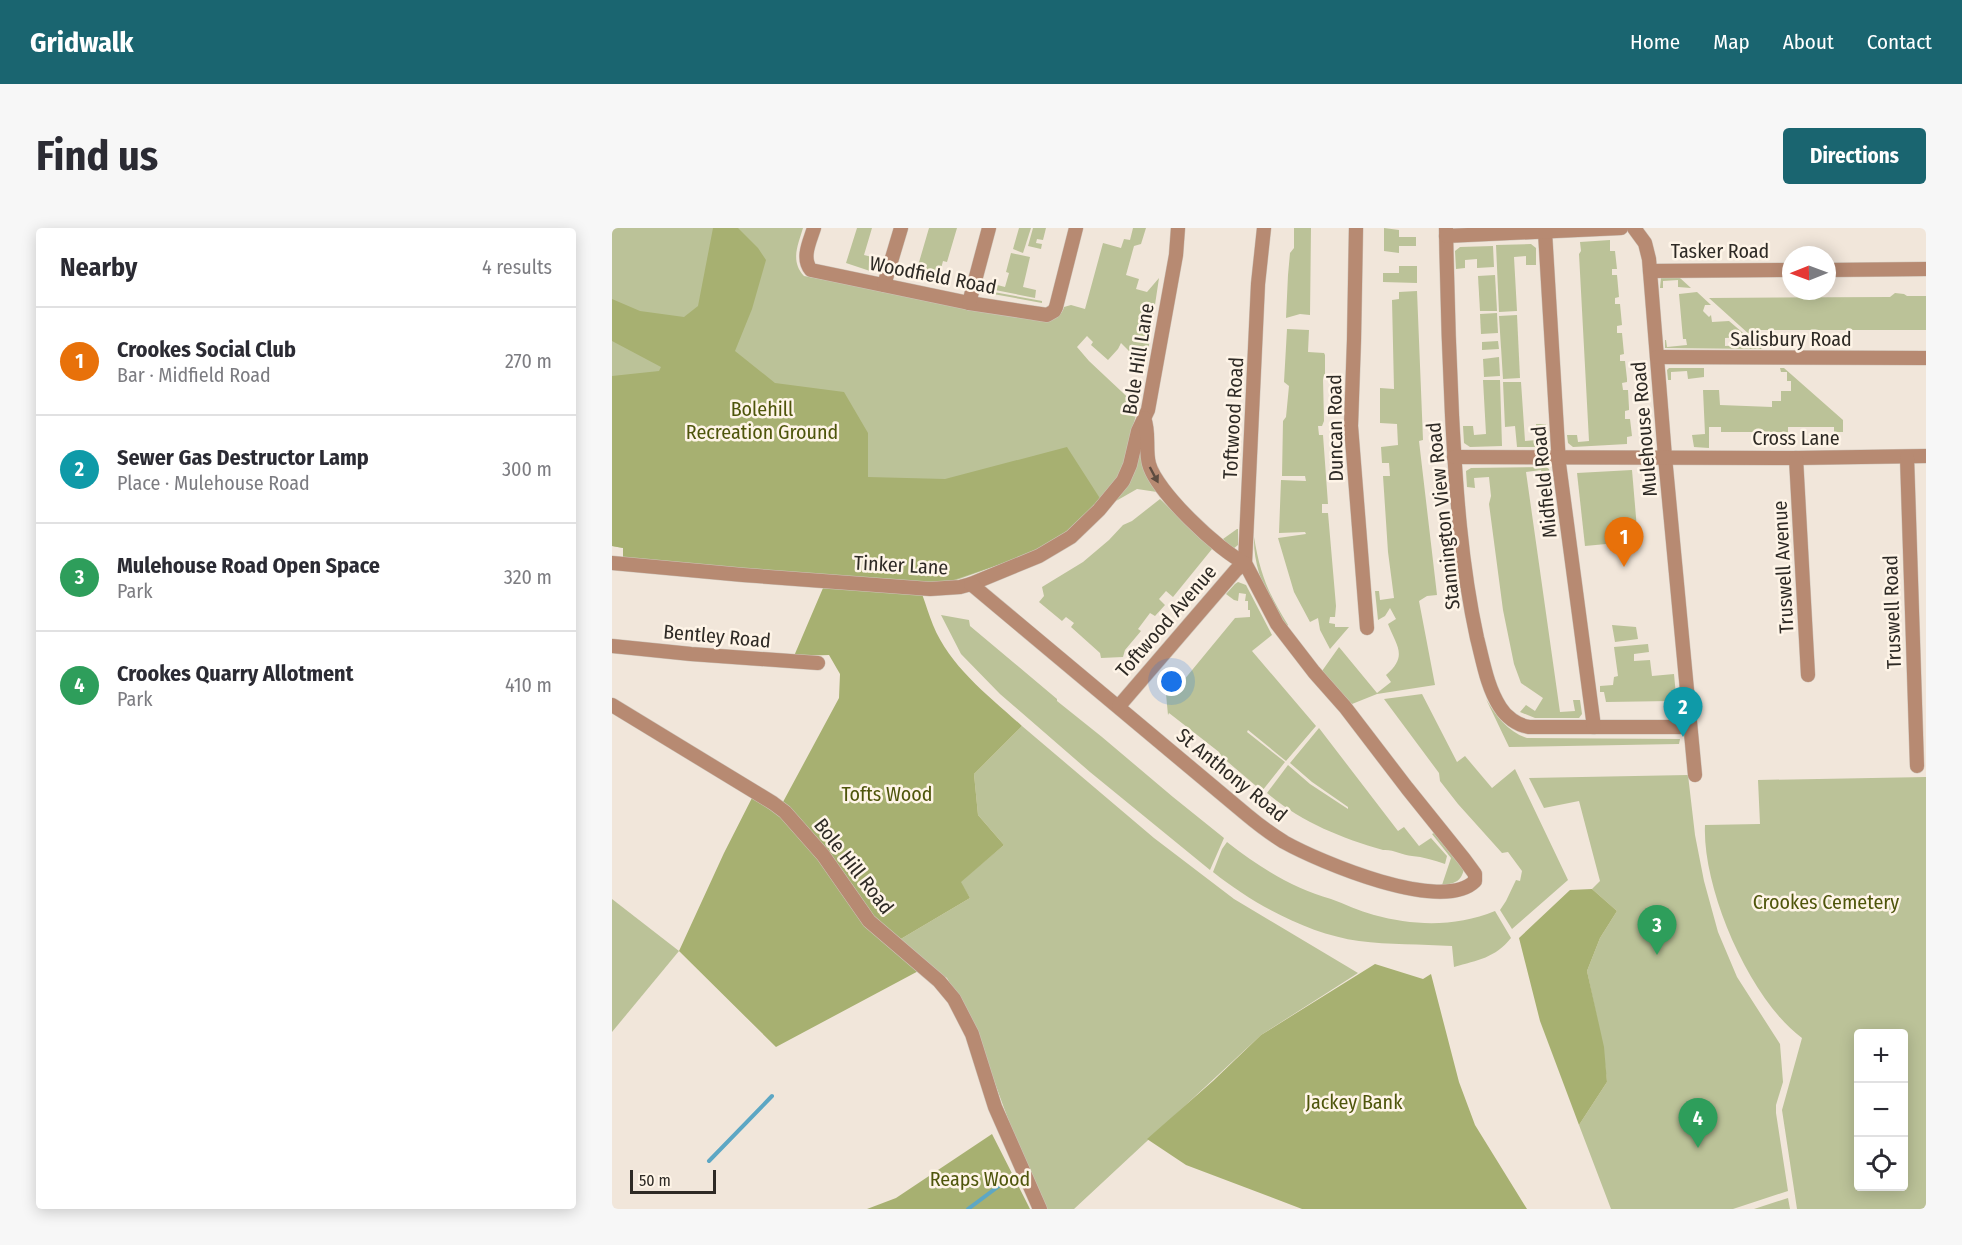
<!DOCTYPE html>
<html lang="en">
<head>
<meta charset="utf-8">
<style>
  :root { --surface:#fff; --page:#f7f7f7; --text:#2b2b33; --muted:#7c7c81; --line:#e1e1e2; --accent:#1a6570 }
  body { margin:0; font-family:"Fira Sans Condensed",sans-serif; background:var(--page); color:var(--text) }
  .controls { position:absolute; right:18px; bottom:18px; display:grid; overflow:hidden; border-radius:6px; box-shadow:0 3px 15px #0003 }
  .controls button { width:54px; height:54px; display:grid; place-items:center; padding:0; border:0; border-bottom:2px solid var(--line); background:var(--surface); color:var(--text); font:30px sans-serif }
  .compass { position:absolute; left:1170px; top:18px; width:54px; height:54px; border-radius:50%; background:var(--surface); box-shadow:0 3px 15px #0003; rotate:269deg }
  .scale { position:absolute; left:18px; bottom:15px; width:86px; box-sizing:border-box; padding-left:6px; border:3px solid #2e2a25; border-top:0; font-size:16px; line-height:21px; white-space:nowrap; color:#2e2a25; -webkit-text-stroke:4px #fef4e7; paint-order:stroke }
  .you { position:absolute; left:560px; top:454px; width:21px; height:21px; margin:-15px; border:4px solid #fff; border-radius:50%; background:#1a73e8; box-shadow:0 0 0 9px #1a73e833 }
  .badge { display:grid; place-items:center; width:39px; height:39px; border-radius:50%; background:var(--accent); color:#fff; font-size:20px; font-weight:700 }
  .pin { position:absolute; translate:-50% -50px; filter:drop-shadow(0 2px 3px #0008) }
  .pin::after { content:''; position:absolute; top:32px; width:21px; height:18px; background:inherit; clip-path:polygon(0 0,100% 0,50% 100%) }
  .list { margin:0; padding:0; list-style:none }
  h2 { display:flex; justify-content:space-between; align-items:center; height:78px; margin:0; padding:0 24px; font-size:26px }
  h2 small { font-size:20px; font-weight:400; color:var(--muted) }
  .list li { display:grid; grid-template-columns:39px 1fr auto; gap:18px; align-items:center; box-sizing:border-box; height:108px; padding:0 24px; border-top:2px solid var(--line) }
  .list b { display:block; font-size:22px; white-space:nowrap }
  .list p { margin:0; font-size:20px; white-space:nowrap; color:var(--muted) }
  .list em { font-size:20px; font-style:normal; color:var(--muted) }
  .icon { flex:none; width:33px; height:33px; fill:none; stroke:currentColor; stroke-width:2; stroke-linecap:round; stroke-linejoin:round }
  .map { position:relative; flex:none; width:1314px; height:981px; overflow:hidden; border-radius:6px }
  header { display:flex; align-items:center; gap:36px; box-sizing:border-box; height:84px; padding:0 30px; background:var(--accent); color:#fff }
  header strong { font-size:28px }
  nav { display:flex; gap:33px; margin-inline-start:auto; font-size:21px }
  .intro { display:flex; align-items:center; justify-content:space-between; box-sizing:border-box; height:144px; padding:0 36px }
  h1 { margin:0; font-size:42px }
  .button { padding:15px 27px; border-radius:6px; background:var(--accent); color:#fff; font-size:21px; font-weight:700 }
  main { display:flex; gap:36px; padding:0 36px }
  aside { flex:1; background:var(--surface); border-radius:6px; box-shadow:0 3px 15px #0003 }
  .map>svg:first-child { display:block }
  .green { fill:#bbc298; fill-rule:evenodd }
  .forest { fill:#a7b071 }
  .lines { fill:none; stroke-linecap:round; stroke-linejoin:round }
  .stream { stroke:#5da7c4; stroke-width:4 }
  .minor-casing { stroke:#cec4b9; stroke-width:15 }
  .minor { stroke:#b78a72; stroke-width:14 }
  .oneway { fill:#5e4c40 }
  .labels { text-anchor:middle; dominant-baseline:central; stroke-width:5; stroke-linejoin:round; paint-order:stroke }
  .street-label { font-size:20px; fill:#2e2a25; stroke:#fef4e7 }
  .park-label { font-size:20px; fill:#4e550b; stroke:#fef4e7 }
</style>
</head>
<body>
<header>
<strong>Gridwalk</strong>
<nav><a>Home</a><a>Map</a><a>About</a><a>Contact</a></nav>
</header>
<div class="intro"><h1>Find us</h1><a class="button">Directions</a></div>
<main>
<aside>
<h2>Nearby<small>4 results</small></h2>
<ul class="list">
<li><span class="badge" style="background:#e8710a">1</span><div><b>Crookes Social Club</b><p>Bar · Midfield Road</p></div><em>270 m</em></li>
<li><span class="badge" style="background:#0f9aa8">2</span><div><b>Sewer Gas Destructor Lamp</b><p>Place · Mulehouse Road</p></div><em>300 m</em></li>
<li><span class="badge" style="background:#2e9e5b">3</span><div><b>Mulehouse Road Open Space</b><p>Park</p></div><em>320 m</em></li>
<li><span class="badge" style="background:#2e9e5b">4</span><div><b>Crookes Quarry Allotment</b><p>Park</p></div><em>410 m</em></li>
</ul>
</aside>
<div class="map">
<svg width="1314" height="981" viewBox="0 0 1314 981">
  <rect width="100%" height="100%" fill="#f1e6da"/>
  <g class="green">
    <path d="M0,0H191C186,17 178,33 192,48L431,92C441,90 449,90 452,79L459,77L473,81L491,15L509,20L512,11L518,12L521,0H534L529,16L522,18L514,47L527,51L524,61L535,64L547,50L535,130L517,123L509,115L506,121L496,132L479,117L481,114L475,108L465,119L477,133L526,179L510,243L500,260L461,299L447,310L426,323L336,355L11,331V320L0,318Z"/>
    <path d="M245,0H260L252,27L260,29L258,43L234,35Z"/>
    <path d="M317,0H345L335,34L331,33L326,52L303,48Z"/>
    <path d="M407,0H419L411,25L401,21Z"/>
    <path d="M421,0H434L431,12L425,11L424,15L430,16L429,21L416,18Z"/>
    <path d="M682,0H699L698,87L688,86L674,90L676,47L678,25L682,20Z"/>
    <path d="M772,0L787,2V9H804V18H787V25L772,23Z"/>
    <path d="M998,12V23H1003L1005,41H1000V47H1005L1007,69L1003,70V76H1008L1010,97L1005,98V105H1010L1012,126L1008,127V133H1013L1015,151V154L1010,155L1011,162H1016L1017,180V182L1013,183V191H1018L1020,208L1015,209V216L961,219L956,215L955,207H965L966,214L977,213L967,26L969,23L968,14Z"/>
    <path d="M919,16L924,20V37H914V28L902,29L905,83L887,84L884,17Z"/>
    <path d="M881,18L882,39L865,40V31L853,32V40L844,41L843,23L848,19Z"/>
    <path d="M399,25L418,29L411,59L424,62L423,70L373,60L374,54L393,59L397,45L394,44Z"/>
    <path d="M787,38H805V55L771,54V45H787Z"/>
    <path d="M883,47L885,83H868L866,48Z"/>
    <path d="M1049,50H1068L1079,60L1066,59V52L1051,53V60H1048Z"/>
    <path d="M371,62L430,73V75L370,64Z"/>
    <path d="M805,63L811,212L807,213L825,367L815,368L807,373L823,457L765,466L740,476L710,443L727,419L765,465L779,454L774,447C796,428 785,419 776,396L784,391L778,380L773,388L766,392L763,363H767L768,372L782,370L776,324L771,248H778L777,235H770L769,219L786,217L785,196L768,195V160L782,161L780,72L787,71V64Z"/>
    <path d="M1085,64L1099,77H1093L1091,83L1097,89L1099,87L1100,94L1117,93L1150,121L1053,120V112H1054L1055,119L1075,117L1074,111H1071L1067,66ZM1113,110L1131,109V117L1113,118Z"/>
    <path d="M1283,65L1292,66L1295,68H1314V102H1148V116L1097,70L1278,69Z"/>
    <path d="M885,85L886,105L869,106L868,86Z"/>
    <path d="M905,87L908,150L891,151L887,88Z"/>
    <path d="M675,101L697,102L696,124L712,125L713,127V147L711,151L712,193L710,198H706L707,207H711L716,276H710V285H716L724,378L723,389H718L717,395L723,396V399H737L718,421L708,402L706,390L698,394L682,364L666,310L694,306L693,304L667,305L669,252L694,253L693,248H670L671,193L674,189L677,158L672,154Z"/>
    <path d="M886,113L887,121L870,122V114Z"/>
    <path d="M887,129L888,148L872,149L871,131Z"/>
    <path d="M1057,140H1092V149L1076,151L1075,143L1059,144V152H1056L1055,142Z"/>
    <path d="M1168,140H1172L1231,192V204H1222V199H1176V204H1109V199H1097V220L1082,219L1080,207L1093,206L1091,162H1107L1108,177L1160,179V173H1169V163H1179V153H1175V144H1169Z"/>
    <path d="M871,152H888L890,218L858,219L852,215L851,198H861L862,207L874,206Z"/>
    <path d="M891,154H909L913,213L925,212L924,196H934L935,212L932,219H905L903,198L893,199Z"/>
    <path d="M530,209L545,264L525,261L504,273L522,246Z"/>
    <path d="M934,239L937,241L939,252L931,253L929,242L914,244L948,484L963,483L961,472H968L970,486L967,490H923L908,484L914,477L923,483L931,470L909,455L902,436L891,382L877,276L879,268L877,249L862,250L863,260L855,259L854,243L859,240Z"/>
    <path d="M1020,242L1026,313L973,318L965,245Z"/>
    <path d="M548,271L600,321L561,369L554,363L547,371L553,377L543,388L538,385L526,401L529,403L513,422L511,429L489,430L488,425L459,399L462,395L454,389L450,393L427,374L432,368L430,359L471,334L497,312L511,297L520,293Z"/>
    <path d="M625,301H626V317L621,321L611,311Z"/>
    <path d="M642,309C648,346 656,365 676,397L674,399C656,373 641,341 642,309Z"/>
    <path d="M626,354L634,357L660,407L640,423L704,498L674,533L636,502L635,504L673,534L650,563L610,529L607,524L557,485L556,487L554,466L562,464L623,390L638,389V382H636V373H633L634,366L627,365L626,373L622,372L614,366L623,356Z"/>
    <path d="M329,387L357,392L358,398L445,471V473L490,509L561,569L612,610L598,642L478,544L388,466L349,426Z"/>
    <path d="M1000,397L1024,399L1026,411L1003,414Z"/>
    <path d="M1036,416L1037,424L1022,426V433L1038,432L1040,448L1062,446L1066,489H1060L1059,473L994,474L992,464H988V458L1001,457L1002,449L1006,448L1002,419Z"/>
    <path d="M810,466L845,534L853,528L880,560L903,541L956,652L900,701L888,682L894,673L904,652L908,653L910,643L896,624L890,625L846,576L828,553L827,545L772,471Z"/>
    <path d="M874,471C884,488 896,504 915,510L1068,511L1067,516L897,519Z"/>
    <path d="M410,498L542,610L622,671L746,745L649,807L462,981H435L411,932L365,806L335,750L282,715L358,670L348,654L392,617L366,587L362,546Z"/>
    <path d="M707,500L786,603L792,599L807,618L819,610L835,628L833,636C822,632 811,629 800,628C790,627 781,621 771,622C729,610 689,594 655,565L676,537L698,556L736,581V579L700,554L678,535Z"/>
    <path d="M1076,547L1083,607L1092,653L1106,704L1125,749L1168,816L1171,854L1164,877V885L1176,963L1121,981H999L967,897L995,854L991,819L975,743L988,710L1005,683L980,661L988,653L967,573L932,580L917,550Z"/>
    <path d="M1314,549V981H1185L1170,882L1190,810C1138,772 1090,661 1093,597L1148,596L1146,552ZM1246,806H1292V958H1246Z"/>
    <path d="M822,605L852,640C850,653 843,656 830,657L839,630L820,606Z"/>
    <path d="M615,614C647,639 680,660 719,671C733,676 747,683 762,687C802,698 844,699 883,683L899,710C883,730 866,732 842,739L840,718C809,716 777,717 747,713C696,706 641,676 601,644L610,621Z"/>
    <path d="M0,671L67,723L0,804Z"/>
    <path d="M1176,970L1178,981H1142Z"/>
  </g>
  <g class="forest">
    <path d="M101,0H126L146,20L154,32L140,81L123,123L163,155L232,164L256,205V249L333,251L455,219L489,272L447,310L426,323L330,356L11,331V320L0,318V148L47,143L49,139L0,113V71L28,83L72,89L86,78Z"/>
    <path d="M211,360L310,366C314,377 317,387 321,397C338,439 378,469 410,498L362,546L366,587L392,617L349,654L358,670L282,715L312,740L164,819L67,723L112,625L143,564L161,575L171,574L227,470L228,446L217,427L182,428Z"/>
    <path d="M980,661L1005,683L988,710L975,743L992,819L995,854L967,897L928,793L907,710L958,662Z"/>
    <path d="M763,736L811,751L819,746L847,854L863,897L915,981H690L574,937L535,911L601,853L649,807Z"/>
    <path d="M380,906L418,981H255L284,970Z"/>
  </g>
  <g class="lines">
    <g class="stream">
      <path d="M97,933L160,868"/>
      <path d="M356,981L399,949"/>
    </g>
    <defs>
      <g id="minor">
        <path d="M202,0C198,13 189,30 199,42L357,75L435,87L442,83L444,79L464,0"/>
        <path d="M744,0L742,112L739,198L755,400"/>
        <path d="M834,0C835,62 837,125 840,187C844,262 849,337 865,410C871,433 875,459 888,479C894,489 905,497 917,499H1078"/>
        <path d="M1022,0L1033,15L1037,31L1053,229L1083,547"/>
        <path d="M933,4L947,236L982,499"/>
        <path d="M834,8L1009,0"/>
        <path d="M1215,42L1314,41"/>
        <path d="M1038,43L1179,42"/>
        <path d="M272,57L289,0"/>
        <path d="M357,75L377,0"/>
        <path d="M1045,129L1314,130"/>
        <path d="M842,229L1184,230L1314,228"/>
        <path d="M1295,229L1305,538"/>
        <path d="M1184,230L1196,447"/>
        <path d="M0,335L131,347L318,361L348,359L359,356L427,328L459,309L487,282L511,253L518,237L526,203L536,182L564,27L566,0"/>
        <path d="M359,356L635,587C647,597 659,606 672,614C708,634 830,686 863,653V646L852,631L795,560L733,479L702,444L665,396L633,335L646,56L652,0"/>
        <path d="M0,418L79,426L206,435"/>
        <path d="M0,477L161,575L173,584L211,627L257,693L327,753L342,771L360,806L383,879L428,981"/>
        <path d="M507,478L624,342L633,335C607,323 544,263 537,236C533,221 538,205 532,190"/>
      </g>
    </defs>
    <use href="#minor" class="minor-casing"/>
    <use href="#minor" class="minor"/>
  </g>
  <defs><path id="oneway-solid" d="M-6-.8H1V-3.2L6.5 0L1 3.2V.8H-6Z" transform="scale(1.5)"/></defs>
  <use class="oneway" href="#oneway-solid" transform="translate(542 247) rotate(62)"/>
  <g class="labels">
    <g class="street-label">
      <text x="1108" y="23">Tasker Road</text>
      <text transform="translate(321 47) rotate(11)">Woodfield Road</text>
      <text x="1179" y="111">Salisbury Road</text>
      <text transform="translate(526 131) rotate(-81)">Bole Hill Lane</text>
      <text transform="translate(621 190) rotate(-87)">Toftwood Road</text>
      <text transform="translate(723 200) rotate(-91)">Duncan Road</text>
      <text transform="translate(1032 201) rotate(-95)">Mulehouse Road</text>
      <text x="1184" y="210">Cross Lane</text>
      <text transform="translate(932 254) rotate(-96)">Midfield Road</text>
      <text transform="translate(831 288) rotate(-96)">Stannington View Road</text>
      <text transform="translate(289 337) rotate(3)">Tinker Lane</text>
      <text transform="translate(1171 339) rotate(-93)">Truswell Avenue</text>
      <text transform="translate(1280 384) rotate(-92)">Truswell Road</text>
      <text transform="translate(554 393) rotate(-49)">Toftwood Avenue</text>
      <text transform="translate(105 408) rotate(5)">Bentley Road</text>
      <text transform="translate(620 547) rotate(39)">St Anthony Road</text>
      <text transform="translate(242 638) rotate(52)">Bole Hill Road</text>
    </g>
    <g class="park-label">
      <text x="150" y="181">Bolehill<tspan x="150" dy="23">Recreation Ground</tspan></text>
      <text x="275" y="566">Tofts Wood</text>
      <text x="1214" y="674">Crookes Cemetery</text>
      <text x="742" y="874">Jackey Bank</text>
      <text x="368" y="951">Reaps Wood</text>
    </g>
  </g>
</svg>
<div class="controls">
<button>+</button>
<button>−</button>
<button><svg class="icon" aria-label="locate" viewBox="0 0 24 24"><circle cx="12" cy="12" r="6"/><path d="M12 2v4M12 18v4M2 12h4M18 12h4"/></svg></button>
</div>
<svg class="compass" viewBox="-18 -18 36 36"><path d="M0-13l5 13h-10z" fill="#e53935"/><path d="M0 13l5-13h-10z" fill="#7c7c81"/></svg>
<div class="scale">50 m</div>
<div class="you"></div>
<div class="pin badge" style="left:1012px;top:339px;background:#e8710a">1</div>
<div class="pin badge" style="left:1071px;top:509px;background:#0f9aa8">2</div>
<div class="pin badge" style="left:1045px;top:727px;background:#2e9e5b">3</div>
<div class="pin badge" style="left:1086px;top:920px;background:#2e9e5b">4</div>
</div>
</main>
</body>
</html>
